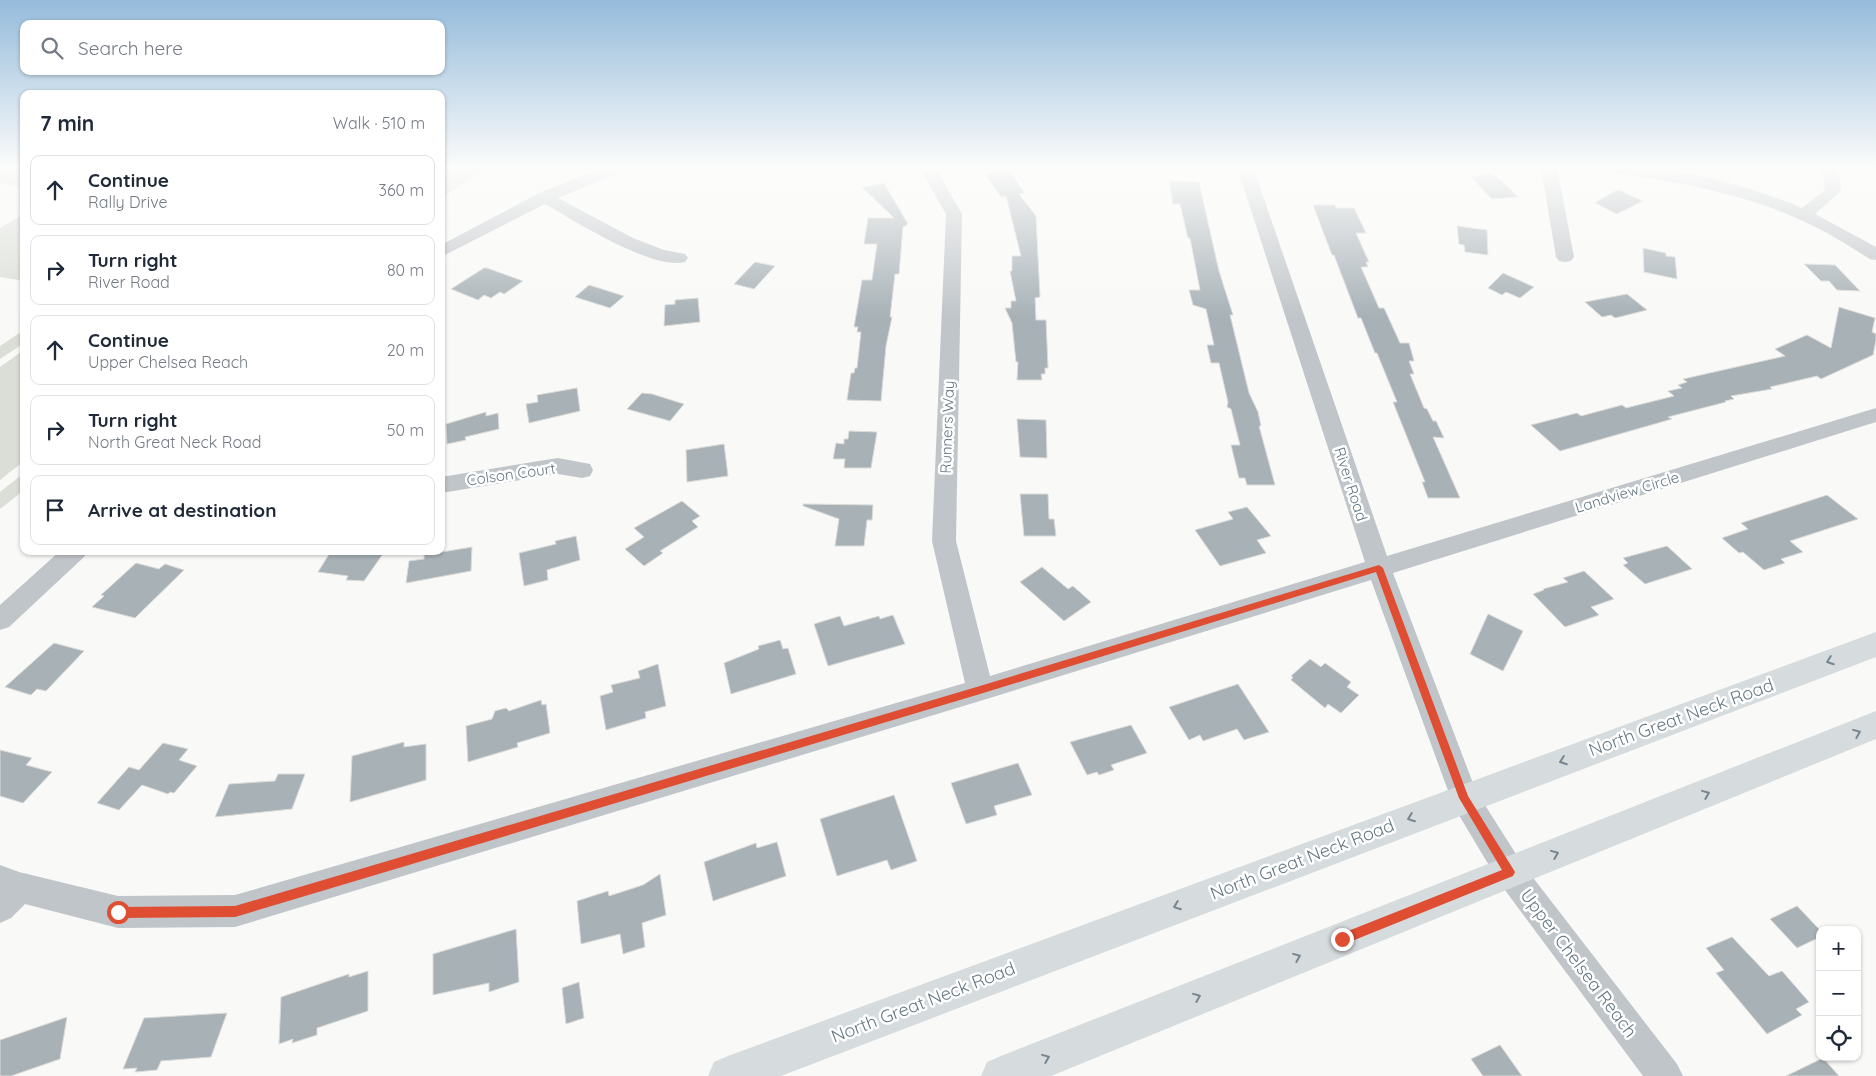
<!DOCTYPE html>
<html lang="en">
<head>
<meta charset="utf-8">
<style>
  :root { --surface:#fff; --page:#f6f6f7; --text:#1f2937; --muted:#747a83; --line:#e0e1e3 }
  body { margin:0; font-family:Quicksand,sans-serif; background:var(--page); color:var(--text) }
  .controls { position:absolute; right:15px; bottom:15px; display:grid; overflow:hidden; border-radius:10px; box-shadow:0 1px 4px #0004 }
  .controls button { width:45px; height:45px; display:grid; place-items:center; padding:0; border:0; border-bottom:1px solid var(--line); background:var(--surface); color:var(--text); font:25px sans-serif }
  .stop { position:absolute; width:15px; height:15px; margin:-11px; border:4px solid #df4d32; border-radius:50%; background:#fff }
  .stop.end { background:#df4d32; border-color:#fff; box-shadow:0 1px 5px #0008 }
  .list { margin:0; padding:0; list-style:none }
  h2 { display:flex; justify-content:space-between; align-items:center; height:65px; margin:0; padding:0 20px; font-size:21px }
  h2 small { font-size:16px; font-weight:400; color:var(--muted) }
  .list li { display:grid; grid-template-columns:32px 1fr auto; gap:15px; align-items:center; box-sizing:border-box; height:70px; margin:0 10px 10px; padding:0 10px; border:1px solid var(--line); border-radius:10px }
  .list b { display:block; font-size:19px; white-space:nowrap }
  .list p { margin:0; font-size:16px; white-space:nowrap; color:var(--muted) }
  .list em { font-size:16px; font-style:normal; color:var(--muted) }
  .icon { flex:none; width:28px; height:28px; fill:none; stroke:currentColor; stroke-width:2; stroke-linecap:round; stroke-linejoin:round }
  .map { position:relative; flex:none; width:1876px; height:1076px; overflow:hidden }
  .search { position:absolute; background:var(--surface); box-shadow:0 1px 4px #0004; left:20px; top:20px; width:425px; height:55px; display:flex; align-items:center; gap:12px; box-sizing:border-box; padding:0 18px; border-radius:10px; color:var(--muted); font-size:19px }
  .panel { position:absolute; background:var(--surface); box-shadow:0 1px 4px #0004; left:20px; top:90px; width:425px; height:465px; border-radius:10px }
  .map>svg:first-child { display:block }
  .green { fill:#daded7 }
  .building { fill:#a7b1b6; stroke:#dbdbd9 }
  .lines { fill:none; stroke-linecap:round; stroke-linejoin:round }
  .street { fill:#c0c5c9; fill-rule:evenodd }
  .primary { fill:#d6dbde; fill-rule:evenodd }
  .oneway { stroke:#768690 }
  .route { fill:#df4d32 }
  .labels { text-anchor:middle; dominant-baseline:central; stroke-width:5; stroke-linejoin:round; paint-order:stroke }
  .street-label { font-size:15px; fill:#657782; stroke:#fff }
  .near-street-label { font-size:18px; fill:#657782; stroke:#fff }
</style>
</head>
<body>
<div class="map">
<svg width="1876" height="1076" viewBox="0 0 1876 1076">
  <rect width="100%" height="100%" fill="#f9f9f7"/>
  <g class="green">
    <path d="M0,167H24V187L0,183Z"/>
    <path d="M441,167H490L441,198Z"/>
    <path d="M24,214V281L0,277V228Z"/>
    <path d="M24,330V343L0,359V346Z"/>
    <path d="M24,350V461L0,480V367Z"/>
    <path d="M24,473V490L0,509V492Z"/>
  </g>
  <g class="building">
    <path d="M1000,169L1001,171L1009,170L1025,193L1019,194L1036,216L1040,297L1035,298L1036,320H1046L1048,368H1045V374H1041L1042,380H1017L1018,362H1016L1012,323L1005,308H1011V301H1016L1010,271H1012V256H1021L1006,196L1001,197L985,174L1000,171Z"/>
    <path d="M1491,174L1501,180L1518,197L1492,199L1470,176Z"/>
    <path d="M1169,181L1199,182L1219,271L1233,315H1230L1249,393L1258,412L1261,426H1259L1275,485H1247L1245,478H1239L1231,445H1240L1231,409L1227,407L1228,402L1219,363H1211L1207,345H1214L1206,309L1193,305L1189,290H1200L1190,238H1188L1180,204H1173Z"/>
    <path d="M884,183L908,224L903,227L899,274H895L890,317H892L886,346L881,401L847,400L851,373H854L855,368H857L861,332H857L858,327H854L862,280H872L877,244H864L868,218H894L862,187Z"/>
    <path d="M1618,190L1621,191L1643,201L1617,214L1595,203L1611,193Z"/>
    <path d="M1313,205H1335L1336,208H1354L1366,233H1356L1369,262H1366L1368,267H1361L1379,308H1384L1400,343H1409L1414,361H1409L1414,374H1410L1424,408L1427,409L1433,421H1436L1444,438L1433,437L1460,498H1428L1422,482H1425L1393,402H1397L1377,353H1375L1361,318H1358L1334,255H1332Z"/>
    <path d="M1457,226L1487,230L1488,255L1465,252L1464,245L1459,244Z"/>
    <path d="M1643,248L1666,253V256L1675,257L1677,279L1644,272Z"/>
    <path d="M755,262L775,266L754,289L734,284Z"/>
    <path d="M1804,264L1835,265L1860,291L1837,290L1829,281H1821Z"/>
    <path d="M484,268H487L523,281L504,294L500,292L491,298L484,295L478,300L451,289Z"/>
    <path d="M1503,273L1534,287L1520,298L1506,292L1502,295L1488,288Z"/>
    <path d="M589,285L624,296L610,308L575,297Z"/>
    <path d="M1627,294L1647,310L1615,318L1611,315L1602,317L1585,302Z"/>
    <path d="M698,298L700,322L664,326L665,305L675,304V300Z"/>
    <path d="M1839,307L1875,318L1872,332L1876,334V340L1873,355L1821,379L1817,376L1770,387L1772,389L1731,396L1734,399L1725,401L1726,402L1668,417L1672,419L1560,451L1531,425L1577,413L1581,416L1622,405L1626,408L1674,396L1668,391L1682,388L1678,385L1687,382L1683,379L1785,356L1775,349L1807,335L1831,348Z"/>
    <path d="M577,388L580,411L529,423L526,404L538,402L537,395Z"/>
    <path d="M642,393L652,394L684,404L670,421L627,409Z"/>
    <path d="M486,412V416L498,413L499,429L465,437L466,440L447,444L446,424Z"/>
    <path d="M1017,419L1046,420L1047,458L1020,457Z"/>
    <path d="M849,431L877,432L871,468H844L845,459H833L836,443L844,444V439H848Z"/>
    <path d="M724,444L728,476L687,482L686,450Z"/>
    <path d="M1020,494H1048L1049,519H1054L1056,536H1024Z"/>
    <path d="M1827,495L1858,519L1790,541L1803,552L1781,559L1785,563L1764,570L1743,552L1739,553L1722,538L1748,529L1741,523Z"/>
    <path d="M682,501L700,516L692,521L698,527L660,551L663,553L644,566L625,549L644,537L634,528Z"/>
    <path d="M803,504L873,505L872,520H867L864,546H835L839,519L803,506Z"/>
    <path d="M1247,507L1271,536L1257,540L1266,553L1220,566L1195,530L1233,519L1228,512Z"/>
    <path d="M576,536L580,560L547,570L548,580L524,586L519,553L556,544L555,541Z"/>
    <path d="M1667,546L1692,569L1645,584L1623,565L1628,563L1623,558Z"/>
    <path d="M472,547L471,571L406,583L409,561L424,559V555Z"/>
    <path d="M331,551H385L364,581L346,580L348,576L318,572Z"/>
    <path d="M136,563L159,569L165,564L184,570L135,618L92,607L104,596L101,595Z"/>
    <path d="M1042,567L1068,589L1073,586L1091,602L1064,621L1020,582Z"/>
    <path d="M1584,571L1614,599L1591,607L1599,615L1565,627L1533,594L1544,590L1543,589L1568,582L1563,578Z"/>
    <path d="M1488,614L1523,631L1503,671L1470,654Z"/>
    <path d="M893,615L905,644L828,666L814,624L840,616L844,626L879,616L880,619Z"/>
    <path d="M780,640L783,649L788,648L796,674L731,694L724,663L759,649L758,646Z"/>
    <path d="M54,643L84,651L46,691L37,689L31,695L5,687Z"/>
    <path d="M1310,659L1321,667L1325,663L1351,682L1347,687L1359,695L1341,713L1328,704L1325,708L1291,680L1293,677L1291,676Z"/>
    <path d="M658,664L666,706L645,712L646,718L606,730L600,696L613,692L611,685L640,678L638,671Z"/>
    <path d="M1238,684L1269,732L1244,740L1237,729L1203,741L1200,735L1189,740L1169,707Z"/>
    <path d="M541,700L542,705L546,704L550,733L517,743L518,747L468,762L466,726L492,719L495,711L506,708L509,711Z"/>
    <path d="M1131,725L1147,753L1111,765L1114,770L1099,775L1097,772L1087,775L1070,742Z"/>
    <path d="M404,742V747L426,744V780L350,802L352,756Z"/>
    <path d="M163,743L188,749L179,760L197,766L174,793L170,792L168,794L142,785L119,810L97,803L129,767L139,770Z"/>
    <path d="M0,750L32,758L26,765L52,772L23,803L0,796Z"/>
    <path d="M1018,763L1032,795L994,806L997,815L966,824L951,783Z"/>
    <path d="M278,774H305L292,809L215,817L229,784L275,781Z"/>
    <path d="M894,795L917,861L891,870L887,860L837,876L820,819Z"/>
    <path d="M777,842L786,876L713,901L704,862L756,843L757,848Z"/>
    <path d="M660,874L666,915L642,923L645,947L623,954L620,934L581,944L577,901L608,891L609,896L643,885Z"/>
    <path d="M1797,906L1820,930V937L1797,948L1770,919Z"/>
    <path d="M516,929L519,982L489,992V983L433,995V954Z"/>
    <path d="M1732,937L1769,976L1782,971L1809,1002L1796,1009L1802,1015L1767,1034L1716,973L1724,970L1706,948Z"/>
    <path d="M368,971V1011L317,1028V1035L292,1043L293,1039L279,1044L281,997L349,974V977Z"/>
    <path d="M579,982L584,1018L566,1024L562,988Z"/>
    <path d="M227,1013L211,1057L161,1061L157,1070L135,1072L137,1068L123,1069L144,1018Z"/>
    <path d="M67,1017L60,1059L11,1076H0V1040Z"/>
    <path d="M1500,1045L1522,1076H1483L1471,1059Z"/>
    <path d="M1823,1058L1839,1076H1786Z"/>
  </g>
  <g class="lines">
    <g class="street">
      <path d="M606,167H627L625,170L558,198L633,238L664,250L685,254L688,258L685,262C651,270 575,221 545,204L441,257V245L539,193Z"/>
      <path d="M919,167H935L962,214L956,541L990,676L1365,562L1237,167H1253L1387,556L1876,408V422L1393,573L1476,791L1521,862L1677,1064L1683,1076H1643L1499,882L1454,807L1371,580L980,701L235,927L118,928L25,904L11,918L0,923V865L19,872L118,896L235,895L965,683L932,541L946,214Z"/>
      <path d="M1541,167H1557L1574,257L1571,261L1565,262L1559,261L1556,257Z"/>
      <path d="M1601,167C1666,163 1742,183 1802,208L1825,190L1823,175L1816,167H1833L1839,174L1841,191L1815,214L1876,247V260L1870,259C1849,246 1829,233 1807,223C1745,193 1677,182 1609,172L1603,170Z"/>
      <path d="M558,458L590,464L593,470L590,476L582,478L558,474L441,493V477Z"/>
      <path d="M60,551H88L84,557L9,627L0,630V605Z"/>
    </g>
    <g class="primary">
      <path d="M1876,632V657L781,1076H708L714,1062L728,1056Z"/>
      <path d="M1876,711V739L1051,1076H981L987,1062L1001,1056Z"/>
    </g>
  </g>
  <defs><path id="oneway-chevron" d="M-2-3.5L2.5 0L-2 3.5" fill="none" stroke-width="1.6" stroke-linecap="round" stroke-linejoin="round" transform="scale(1.25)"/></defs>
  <g class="oneway">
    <use href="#oneway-chevron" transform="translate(1830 661) rotate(160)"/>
    <use href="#oneway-chevron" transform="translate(1857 733) rotate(-22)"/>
    <use href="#oneway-chevron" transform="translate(1563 761) rotate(160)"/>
    <use href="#oneway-chevron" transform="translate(1706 794) rotate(-22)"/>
    <use href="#oneway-chevron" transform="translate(1411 818) rotate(159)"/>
    <use href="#oneway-chevron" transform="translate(1555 854) rotate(-22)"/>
    <use href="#oneway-chevron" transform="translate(1177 906) rotate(159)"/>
    <use href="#oneway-chevron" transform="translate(1297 957) rotate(-22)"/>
    <use href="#oneway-chevron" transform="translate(1197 997) rotate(-22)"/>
    <use href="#oneway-chevron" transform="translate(1046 1058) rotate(-22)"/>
  </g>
  <linearGradient id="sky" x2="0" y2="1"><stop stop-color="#95bbdb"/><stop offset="0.53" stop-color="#fcfcfb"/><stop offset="1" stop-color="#fcfcfb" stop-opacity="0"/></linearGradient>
  <rect width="1876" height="317" fill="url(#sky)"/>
  <path class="route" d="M1379,565L1383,568L1468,796L1515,872L1513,876L1342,945L1338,943L1337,939L1338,935L1502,870L1459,798L1376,572L980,694L235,917L118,918L114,916L113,912L114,909L118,907L235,906L980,686Z"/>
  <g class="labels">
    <g class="street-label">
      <text transform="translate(947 427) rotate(-88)">Runners Way</text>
      <text transform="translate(511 474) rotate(-8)">Colson Court</text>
      <text transform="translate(1351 484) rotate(72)">River Road</text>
      <text transform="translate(1627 492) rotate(-17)">Landview Circle</text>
    </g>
    <g class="near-street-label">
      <text transform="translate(1681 717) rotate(-20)">North Great Neck Road</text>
      <text transform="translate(1302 859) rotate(-21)">North Great Neck Road</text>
      <text transform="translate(1579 963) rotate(53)">Upper Chelsea Reach</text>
      <text transform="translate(923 1002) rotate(-21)">North Great Neck Road</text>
    </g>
  </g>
</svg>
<div class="controls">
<button>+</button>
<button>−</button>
<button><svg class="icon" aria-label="locate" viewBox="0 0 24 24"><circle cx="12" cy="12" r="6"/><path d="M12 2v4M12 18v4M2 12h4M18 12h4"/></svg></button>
</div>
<div class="stop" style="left:118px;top:912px"></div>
<div class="stop end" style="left:1342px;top:939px"></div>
<div class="search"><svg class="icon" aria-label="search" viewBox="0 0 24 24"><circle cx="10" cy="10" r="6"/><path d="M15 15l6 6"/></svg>Search here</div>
<section class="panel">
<h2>7 min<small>Walk · 510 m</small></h2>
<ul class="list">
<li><svg class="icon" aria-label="ahead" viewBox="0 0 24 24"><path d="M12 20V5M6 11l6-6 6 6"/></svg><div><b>Continue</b><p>Rally Drive</p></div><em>360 m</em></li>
<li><svg class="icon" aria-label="right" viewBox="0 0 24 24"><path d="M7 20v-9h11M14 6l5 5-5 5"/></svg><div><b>Turn right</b><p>River Road</p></div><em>80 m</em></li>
<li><svg class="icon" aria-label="ahead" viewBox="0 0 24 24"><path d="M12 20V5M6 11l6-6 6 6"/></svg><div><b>Continue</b><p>Upper Chelsea Reach</p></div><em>20 m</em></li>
<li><svg class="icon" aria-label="right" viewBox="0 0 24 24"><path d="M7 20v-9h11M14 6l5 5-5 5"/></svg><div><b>Turn right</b><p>North Great Neck Road</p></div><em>50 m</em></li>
<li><svg class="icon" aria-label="arrive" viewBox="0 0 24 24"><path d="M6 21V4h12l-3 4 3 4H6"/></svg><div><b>Arrive at destination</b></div></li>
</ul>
</section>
</div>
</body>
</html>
